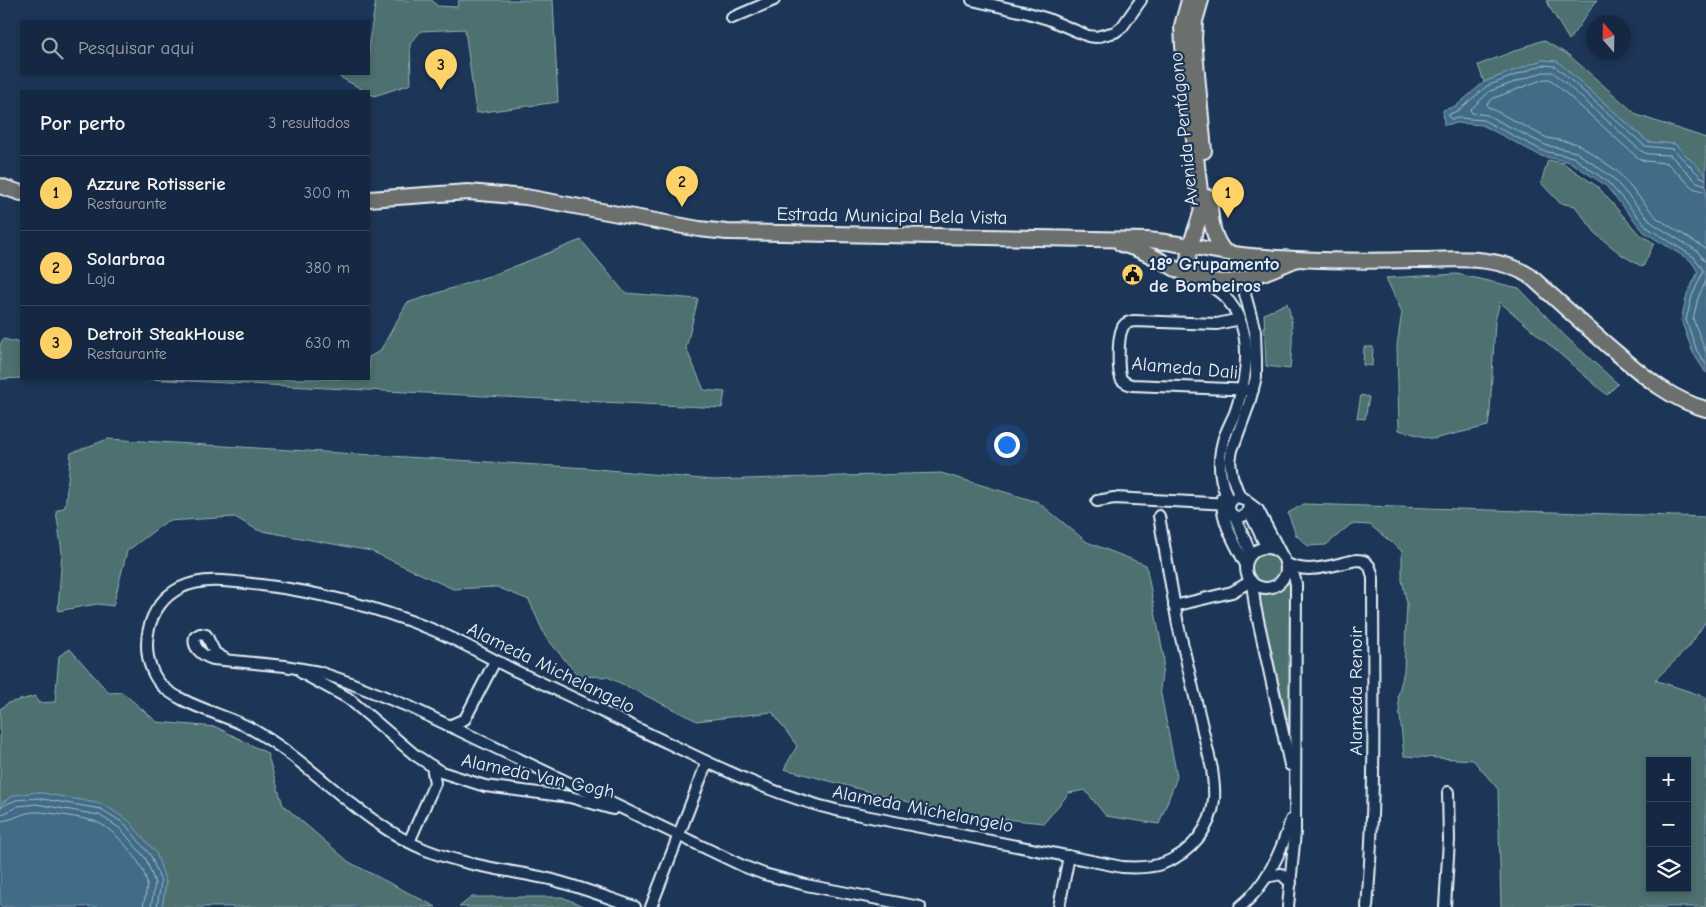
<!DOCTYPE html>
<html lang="pt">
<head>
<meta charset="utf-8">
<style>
  :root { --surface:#162841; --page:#23344c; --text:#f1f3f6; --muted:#9ea6b1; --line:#35445a; --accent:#ffd166 }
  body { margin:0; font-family:"Comic Neue",sans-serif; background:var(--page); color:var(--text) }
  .controls { position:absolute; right:15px; bottom:15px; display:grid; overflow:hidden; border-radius:0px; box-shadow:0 2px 8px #0003 }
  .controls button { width:45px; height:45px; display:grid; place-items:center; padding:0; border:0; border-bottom:1px solid var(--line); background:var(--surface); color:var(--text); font:25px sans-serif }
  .compass { position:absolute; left:1586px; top:15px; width:45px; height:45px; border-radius:50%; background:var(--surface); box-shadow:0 2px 8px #0003; rotate:340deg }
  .you { position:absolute; left:1006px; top:444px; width:18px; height:18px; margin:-12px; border:4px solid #fff; border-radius:50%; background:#1a73e8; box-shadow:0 0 0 8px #1a73e833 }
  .badge { display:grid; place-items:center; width:32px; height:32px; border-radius:50%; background:var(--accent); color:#111; font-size:16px; font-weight:700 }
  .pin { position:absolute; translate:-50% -41px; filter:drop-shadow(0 1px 2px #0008) }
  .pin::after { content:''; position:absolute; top:26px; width:18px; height:15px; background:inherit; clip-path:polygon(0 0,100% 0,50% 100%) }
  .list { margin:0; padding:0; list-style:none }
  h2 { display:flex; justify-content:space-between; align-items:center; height:65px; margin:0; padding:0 20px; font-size:21px }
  h2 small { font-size:16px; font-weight:400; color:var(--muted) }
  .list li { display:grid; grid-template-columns:32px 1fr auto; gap:15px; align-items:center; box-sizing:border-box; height:75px; padding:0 20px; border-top:1px solid var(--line) }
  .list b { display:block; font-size:19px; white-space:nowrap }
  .list p { margin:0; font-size:16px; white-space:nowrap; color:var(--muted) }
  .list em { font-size:16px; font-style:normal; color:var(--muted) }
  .icon { flex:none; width:28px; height:28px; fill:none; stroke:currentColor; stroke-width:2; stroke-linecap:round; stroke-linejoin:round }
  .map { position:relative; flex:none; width:1706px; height:907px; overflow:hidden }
  .search { position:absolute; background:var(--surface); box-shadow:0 2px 8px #0003; left:20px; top:20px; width:350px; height:55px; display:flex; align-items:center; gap:12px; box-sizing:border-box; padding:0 18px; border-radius:0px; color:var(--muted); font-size:19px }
  .panel { position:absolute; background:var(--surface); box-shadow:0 2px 8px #0003; left:20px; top:90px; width:350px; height:290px; border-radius:0px }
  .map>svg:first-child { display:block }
  .green { fill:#4d6f71; stroke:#9ab0b4; fill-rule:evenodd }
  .water { fill:#416c88; stroke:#84a1b5 }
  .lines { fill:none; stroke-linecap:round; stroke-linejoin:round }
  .shore { stroke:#a5bccb; stroke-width:1 }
  .minor-casing { stroke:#e8f1f8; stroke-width:14 }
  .major-casing { stroke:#e8f1f8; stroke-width:18 }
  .minor { stroke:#1d3557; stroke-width:10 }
  .major { stroke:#6c706d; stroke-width:14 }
  .labels { text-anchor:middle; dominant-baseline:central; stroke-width:4.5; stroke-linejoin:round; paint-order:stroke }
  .street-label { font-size:19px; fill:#e8f1f8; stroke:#1d3557 }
  .poi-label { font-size:19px; font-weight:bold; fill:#e8f1f8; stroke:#1d3557; text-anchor:start }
</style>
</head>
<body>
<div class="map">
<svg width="1706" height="907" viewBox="0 0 1706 907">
  <rect width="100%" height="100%" fill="#1d3557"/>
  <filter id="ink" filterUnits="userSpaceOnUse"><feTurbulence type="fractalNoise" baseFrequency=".02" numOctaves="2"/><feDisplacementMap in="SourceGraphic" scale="10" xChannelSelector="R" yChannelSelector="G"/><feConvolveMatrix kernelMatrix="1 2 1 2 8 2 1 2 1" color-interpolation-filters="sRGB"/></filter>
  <g filter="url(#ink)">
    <g class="green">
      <path d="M376,0H432L437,6L457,7L459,0H553L558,102L476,113L465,29L421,31L410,44L411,84L374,96L369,93V91H365L338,76L337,74H369V41Z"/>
      <path d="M1547,0H1597L1569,40L1549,6Z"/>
      <path d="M1543,40L1570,56L1637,115L1706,138V175L1675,144L1648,142L1557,61L1542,60L1484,82L1478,65Z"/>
      <path d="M1548,160L1563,163L1598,187L1638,233L1654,243L1643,267L1622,255L1597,235L1575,206L1560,203L1541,183Z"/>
      <path d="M581,240L625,293L698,299L686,348L704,390L725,392L722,408L148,379H369V357L380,351L407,303L498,273Z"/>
      <path d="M1457,274L1519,288L1565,336L1618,384L1607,395L1500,302L1495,321L1490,412L1488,426L1433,439L1399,430L1397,345L1402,312L1386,278Z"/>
      <path d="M1287,303C1295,324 1292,347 1290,369L1266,366L1264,314Z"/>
      <path d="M3,339L21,343V378L0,379V345Z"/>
      <path d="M1364,347H1373L1372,366L1363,365Z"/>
      <path d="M1361,395L1369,397L1365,419L1357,418Z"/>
      <path d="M108,439L588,468L713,480L941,473L1038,502L1087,542L1146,565L1164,658L1160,689L1177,777L1159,824L1106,816L1085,790L1069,793L1044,823L954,814L784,769L797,746L772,712L697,721L608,677L578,676L545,636L529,600L497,587L453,589L371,551L257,530L235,517L167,521L127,551L113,606L97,604L58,611L62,552L56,511L65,507L71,453Z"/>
      <path d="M1304,504L1706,517V621L1689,647L1655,680L1706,697V907H1501L1498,789L1473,760L1404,756L1398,696L1404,671L1407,603L1402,580V551L1370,525L1351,524L1326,545L1308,546L1296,535L1288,513ZM1650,761H1687V888H1650Z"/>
      <circle cx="1267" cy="567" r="15"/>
      <path d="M1290,582L1292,586V720H1288L1287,719L1260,600L1261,594H1272Z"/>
      <path d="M70,649L109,693L122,692L157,722L216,727L267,753L283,805L349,862L436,907H162L166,882L15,795L0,804V709L8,703L36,696L38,703L55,702L59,656Z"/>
      <path d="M472,897H562L586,907H459Z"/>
    </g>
    <g class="water">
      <path d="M1542,60L1557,61L1648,142L1675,144L1706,175V373L1693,353L1681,320L1687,294L1698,272L1691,261L1644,232L1605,185L1570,162L1541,156L1482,125L1458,123L1444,125L1443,110L1456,106L1484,82Z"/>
      <path d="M37,792L102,804L128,820L156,853L166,882L162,907H0V804L15,795Z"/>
    </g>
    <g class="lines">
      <g class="shore">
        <path d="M1706,179L1701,177L1673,149L1645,146L1555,66L1542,65L1487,86L1459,110L1448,115L1451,119L1459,118L1483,120L1543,151L1573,157L1608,182L1648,228L1694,257L1702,268L1703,272L1692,296L1686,320L1697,351L1706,364"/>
        <path d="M1706,185L1697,182L1670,155L1648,154L1641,151L1553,72H1543L1490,91L1470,110L1472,113L1487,115L1545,145L1576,152L1612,177L1652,223L1697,251L1706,263"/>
        <path d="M1706,192L1693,188L1667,163L1645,161L1638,158L1550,79H1544L1494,98L1487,104L1488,107L1547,138L1574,143L1581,146L1617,171L1657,218L1706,249"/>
        <path d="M1706,281L1698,298L1693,319L1706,352"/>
        <path d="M0,807L16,800L37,798L101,809L125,824L151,856L161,882L157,907"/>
        <path d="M0,814L5,813L18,806L36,804L99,815L121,829L146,859L155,883L151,907"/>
        <path d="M0,821C13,821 23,811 37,812C50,812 81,818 94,821C113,827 145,863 147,884C147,891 144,900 143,907"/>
      </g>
      <defs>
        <g id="minor">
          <path d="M972,0L1028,13L1048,19L1088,36L1096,37L1115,32L1122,27L1141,0"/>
          <path d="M732,18L774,0"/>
          <path d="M1204,281C1211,286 1219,291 1225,297C1255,329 1248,375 1235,413C1231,422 1226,431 1223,441C1217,463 1220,484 1230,503"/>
          <path d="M1240,319L1217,324L1134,321C1128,322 1124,323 1122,329C1118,337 1117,374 1122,380C1125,383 1128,384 1132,385L1253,390"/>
          <circle cx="1239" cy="507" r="10"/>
          <path d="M1222,498C1221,522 1236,545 1246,565"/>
          <path d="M1240,498L1232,476L1230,461L1232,450L1249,404L1256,377V360L1255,331L1245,294L1246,279"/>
          <path d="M1242,498L1258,510L1281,554"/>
          <path d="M1097,501L1114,498L1133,499L1230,504"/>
          <path d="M1248,509L1267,548"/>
          <path d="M1235,517L1251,554"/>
          <circle cx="1266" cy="568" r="20"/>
          <path d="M1285,563C1309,576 1333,564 1357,560C1369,560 1371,568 1373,578C1373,687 1376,797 1367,907"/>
          <path d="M1286,568L1294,576L1296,584L1295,832L1288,907"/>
          <path d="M1252,583L1255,606L1290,765"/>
          <path d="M1174,606L1232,592L1251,581"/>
          <path d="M227,660L215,653L206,635L200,634L195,637C192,648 203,656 213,659L285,666L319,672L348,682L410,707L743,866L764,874L806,885L920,907"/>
          <path d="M302,673L348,698L415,755L441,772L485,786L570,797L613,809"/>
          <path d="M449,726L465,719L495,661"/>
          <path d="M409,842L435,783L432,766"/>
          <path d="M1266,877L1281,874L1291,883"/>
          <path d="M635,907C606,897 575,885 545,878C505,870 464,865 426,850C358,822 312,761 248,727C223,714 174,703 158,681C137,651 147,604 180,588C205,576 234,582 261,585C320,592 376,607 431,629C460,641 488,657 516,671C568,695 619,720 670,744C725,771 780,797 840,811L1122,867C1137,868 1151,868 1164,863C1191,853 1212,827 1214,799C1215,789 1213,779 1212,769L1178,625L1159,516"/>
          <path d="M651,907L707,762"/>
          <path d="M1059,907L1069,856"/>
          <path d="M1240,907C1267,885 1281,852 1291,820"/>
          <path d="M1445,907L1449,840L1448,792"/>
        </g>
        <g id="major">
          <path d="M1189,0L1182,26L1183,46L1202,208C1200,223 1183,255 1190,267C1193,272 1199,277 1204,281"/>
          <path d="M1201,0L1195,21L1194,40L1204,151"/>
          <path d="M0,186L21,193"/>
          <path d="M1209,197C1211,217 1211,237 1225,252"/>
          <path d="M369,199L468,192L526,197L699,229L727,232L1147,240C1179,242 1209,251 1241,255C1259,257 1279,258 1297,259C1336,261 1376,261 1415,260C1453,260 1496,254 1530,276C1559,302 1588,329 1619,355C1645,377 1672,400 1706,409"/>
          <path d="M1121,244C1140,249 1157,258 1174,268C1221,294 1249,279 1295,260"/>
        </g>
      </defs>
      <use href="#minor" class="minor-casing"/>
      <use href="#major" class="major-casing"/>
      <use href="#minor" class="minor"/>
      <use href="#major" class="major"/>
    </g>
  </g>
  <defs>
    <symbol id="civic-disc" viewBox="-11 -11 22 22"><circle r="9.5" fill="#ffd166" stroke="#1d3557"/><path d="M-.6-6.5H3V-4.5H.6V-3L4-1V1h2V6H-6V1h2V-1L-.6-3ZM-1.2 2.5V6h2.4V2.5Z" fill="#111"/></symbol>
  </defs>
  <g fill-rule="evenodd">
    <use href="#civic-disc" x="1120" y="262" width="25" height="25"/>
  </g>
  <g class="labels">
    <g class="street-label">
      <text transform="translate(1184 129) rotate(-96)">Avenida Pentágono</text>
      <text transform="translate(892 216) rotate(1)">Estrada Municipal Bela Vista</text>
      <text transform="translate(1185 368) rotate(5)">Alameda Dali</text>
      <text transform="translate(551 668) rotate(26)">Alameda Michelangelo</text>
      <text transform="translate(1356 691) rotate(-90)">Alameda Renoir</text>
      <text transform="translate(538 776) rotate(12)">Alameda Van Gogh</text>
      <text transform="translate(923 809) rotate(11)">Alameda Michelangelo</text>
    </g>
    <g class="poi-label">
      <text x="1149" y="264">18º Grupamento<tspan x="1149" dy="22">de Bombeiros</tspan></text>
    </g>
  </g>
</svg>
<div class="controls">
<button>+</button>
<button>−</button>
<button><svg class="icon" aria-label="layers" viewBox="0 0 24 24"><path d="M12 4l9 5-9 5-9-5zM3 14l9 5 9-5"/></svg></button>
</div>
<svg class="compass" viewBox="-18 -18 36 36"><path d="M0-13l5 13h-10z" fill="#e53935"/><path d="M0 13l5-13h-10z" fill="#9ea6b1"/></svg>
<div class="you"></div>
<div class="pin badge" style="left:1228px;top:218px">1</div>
<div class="pin badge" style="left:682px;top:207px">2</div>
<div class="pin badge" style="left:441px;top:90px">3</div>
<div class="search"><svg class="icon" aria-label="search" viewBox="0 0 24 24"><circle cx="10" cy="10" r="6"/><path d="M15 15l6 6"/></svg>Pesquisar aqui</div>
<section class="panel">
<h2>Por perto<small>3 resultados</small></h2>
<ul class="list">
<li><span class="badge">1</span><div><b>Azzure Rotisserie</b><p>Restaurante</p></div><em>300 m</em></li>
<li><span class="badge">2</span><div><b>Solarbraa</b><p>Loja</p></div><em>380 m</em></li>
<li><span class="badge">3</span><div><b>Detroit SteakHouse</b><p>Restaurante</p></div><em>630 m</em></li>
</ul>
</section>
</div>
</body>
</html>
